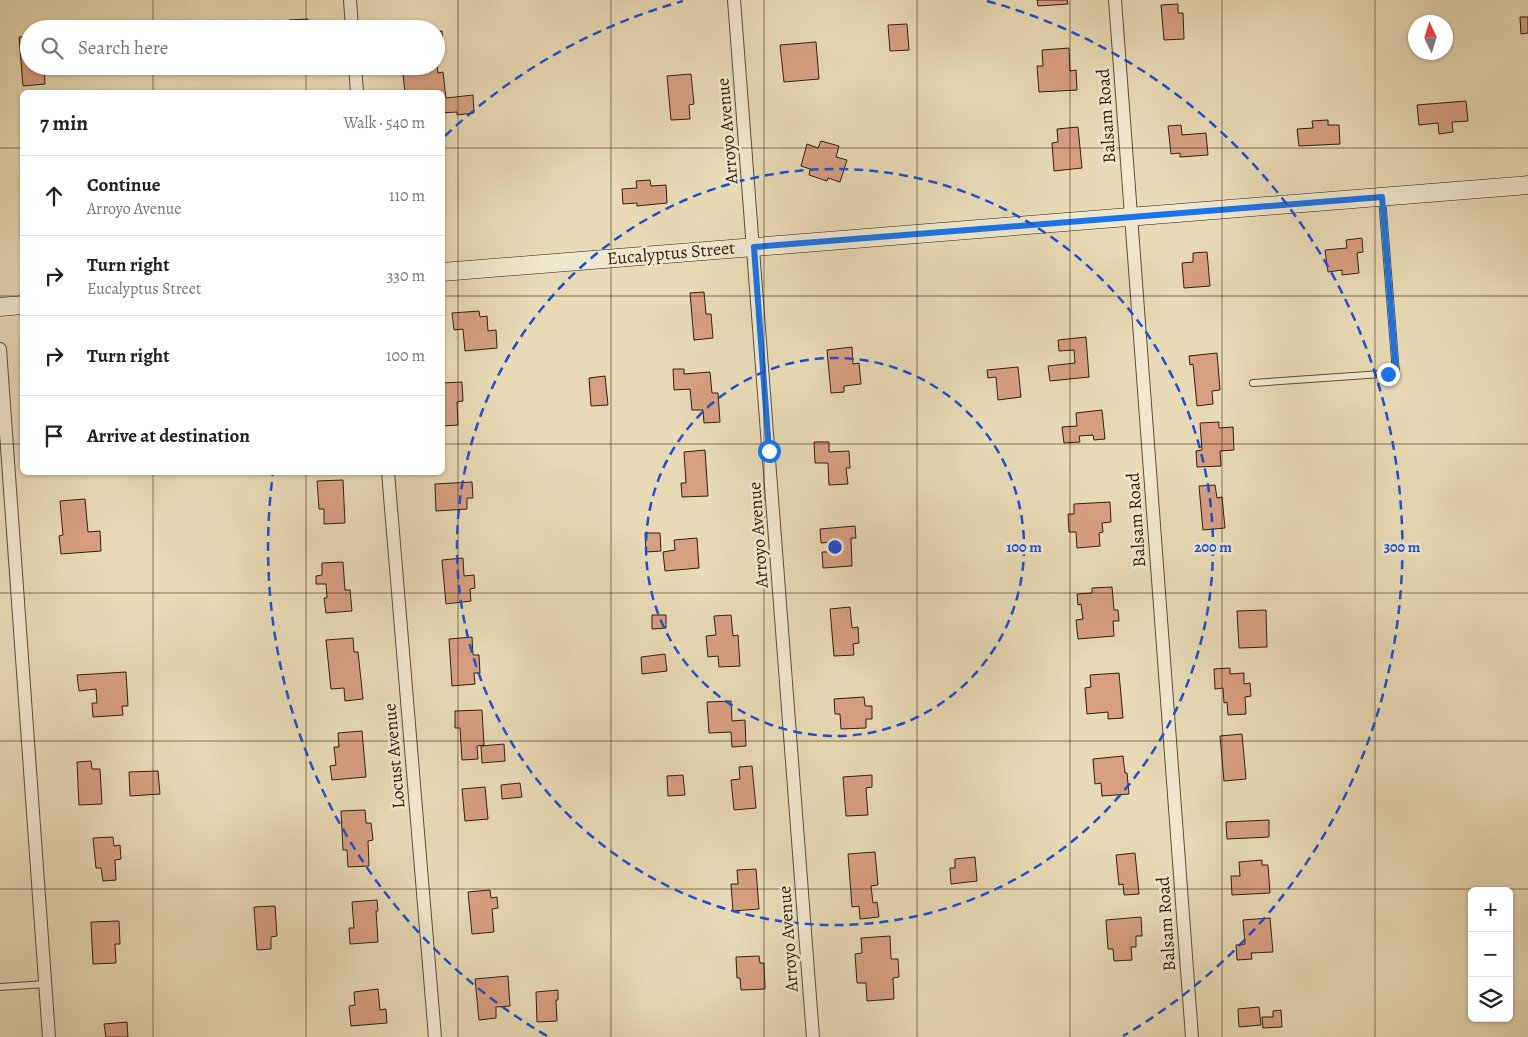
<!DOCTYPE html>
<html lang="en">
<head>
<meta charset="utf-8">
<style>
  :root { --surface:#fff; --page:#f2f2f2; --text:#222; --muted:#767676; --line:#e0e0e0 }
  body { margin:0; font-family:Alegreya,serif; background:var(--page); color:var(--text) }
  .controls { position:absolute; right:15px; bottom:15px; display:grid; overflow:hidden; border-radius:8px; box-shadow:0 1px 4px #0004 }
  .controls button { width:45px; height:45px; display:grid; place-items:center; padding:0; border:0; border-bottom:1px solid var(--line); background:var(--surface); color:var(--text); font:25px sans-serif }
  .compass { position:absolute; left:1408px; top:15px; width:45px; height:45px; border-radius:50%; background:var(--surface); box-shadow:0 1px 4px #0004; rotate:356deg }
  .stop { position:absolute; width:15px; height:15px; margin:-11px; border:4px solid #1a73e8; border-radius:50%; background:#fff }
  .stop.end { background:#1a73e8; border-color:#fff; box-shadow:0 1px 5px #0008 }
  .list { margin:0; padding:0; list-style:none }
  h2 { display:flex; justify-content:space-between; align-items:center; height:65px; margin:0; padding:0 20px; font-size:21px }
  h2 small { font-size:16px; font-weight:400; color:var(--muted) }
  .list li { display:grid; grid-template-columns:32px 1fr auto; gap:15px; align-items:center; box-sizing:border-box; height:80px; padding:0 20px; border-top:1px solid var(--line) }
  .list b { display:block; font-size:19px; white-space:nowrap }
  .list p { margin:0; font-size:16px; white-space:nowrap; color:var(--muted) }
  .list em { font-size:16px; font-style:normal; color:var(--muted) }
  .icon { flex:none; width:28px; height:28px; fill:none; stroke:currentColor; stroke-width:2; stroke-linecap:round; stroke-linejoin:round }
  .map { position:relative; flex:none; width:1528px; height:1037px; overflow:hidden }
  .search { position:absolute; background:var(--surface); box-shadow:0 1px 4px #0004; left:20px; top:20px; width:425px; height:55px; display:flex; align-items:center; gap:12px; box-sizing:border-box; padding:0 18px; border-radius:28px; color:var(--muted); font-size:19px }
  .panel { position:absolute; background:var(--surface); box-shadow:0 1px 4px #0004; left:20px; top:90px; width:425px; height:385px; border-radius:8px }
  .map>svg:first-child { display:block }
  .building { fill:#d79f80; stroke:#2f1f11 }
  .lines { fill:none; stroke-linecap:round; stroke-linejoin:round }
  .service-casing { stroke:#5d4e3a; stroke-width:8 }
  .minor-casing { stroke:#5d4e3a; stroke-width:14 }
  .secondary-casing { stroke:#2f1f11; stroke-width:19 }
  .service { stroke:#efe7ce; stroke-width:6 }
  .minor { stroke:#efe7ce; stroke-width:12 }
  .secondary { stroke:#efe7ce; stroke-width:18 }
  .route { stroke:#1a73e8; stroke-width:6 }
  .grid { fill:none; stroke:#2f1f11; stroke-width:1; stroke-opacity:0.55 }
  .ring { fill:none; stroke:#1d4ed8; stroke-width:2.5; stroke-dasharray:9 6 }
  .labels { text-anchor:middle; dominant-baseline:central; stroke-width:5; stroke-linejoin:round; paint-order:stroke }
  .street-label { font-size:18px; fill:#2f1f11; stroke:#efe7ce }
  .centre { fill:#1d4ed8; stroke:#efe7ce; stroke-width:2.5 }
  .ring-label { font-size:15px; text-anchor:middle; font-weight:bold; fill:#1d4ed8; stroke:#efe7ce; stroke-width:5; stroke-linejoin:round; paint-order:stroke }
</style>
</head>
<body>
<div class="map">
<svg width="1528" height="1037" viewBox="0 0 1528 1037">
  <rect width="100%" height="100%" fill="#e7dab4"/>
  <filter id="stains"><feTurbulence type="fractalNoise" baseFrequency=".004" numOctaves="4"/><feColorMatrix values="0 0 0 0 .2 0 0 0 0 .09 0 0 0 0 .02 0 0 0 .5 -.17"/></filter>
  <radialGradient id="worn" r=".72"><stop offset=".6" stop-color="#630" stop-opacity="0"/><stop offset="1" stop-color="#630" stop-opacity=".3"/></radialGradient>
  <g class="building">
    <path d="M1037,0H1067L1068,4L1038,6Z"/>
    <path d="M1178,4V13H1183L1184,39L1164,40L1161,5Z"/>
    <path d="M1520,17H1528V33L1521,34Z"/>
    <path d="M308,19V29H289V20Z"/>
    <path d="M907,24L909,50L890,51L888,25Z"/>
    <path d="M442,31L443,47L436,48V32Z"/>
    <path d="M29,36V66H44L45,84L23,86L19,37Z"/>
    <path d="M816,42L819,79L784,82L780,45Z"/>
    <path d="M1069,48L1070,71L1076,70L1077,90L1039,92L1037,66H1043L1042,50Z"/>
    <path d="M436,58L438,73L443,72L446,98L473,95L474,113L457,115V112L442,113V92H405L402,66H436Z"/>
    <path d="M691,74L694,104L689,105L690,119L671,120L667,76Z"/>
    <path d="M1466,101L1468,121L1452,122L1453,132L1439,134L1438,123L1419,125L1417,105Z"/>
    <path d="M1328,120V125H1339L1340,144L1299,146L1297,129L1313,128L1312,121Z"/>
    <path d="M1181,125L1182,135L1206,133L1208,155L1180,157V153L1171,154L1168,126Z"/>
    <path d="M1078,127L1082,168L1054,171L1052,143L1058,142L1057,129Z"/>
    <path d="M821,141L839,146L836,157L847,160L840,182L828,178L827,181L809,175L810,169L801,166L807,144L818,148Z"/>
    <path d="M650,180L651,186L666,185L667,203L637,206V203L623,204L622,189L637,188L636,181Z"/>
    <path d="M1362,238L1363,252L1357,253L1359,273L1342,275V270L1328,272L1325,250L1347,248L1346,240Z"/>
    <path d="M1207,252L1210,286L1184,288L1182,263L1193,262V253Z"/>
    <path d="M704,292L706,314H711L713,338L694,340L690,293Z"/>
    <path d="M479,311L480,317L487,316L488,331L496,330L497,348L465,351L463,329L454,330L452,313Z"/>
    <path d="M1086,337L1089,377L1050,381L1048,366L1075,363L1074,350L1059,351L1058,340Z"/>
    <path d="M852,347L853,364L859,363L861,384L844,386V392L831,393L827,350Z"/>
    <path d="M1217,353L1220,390L1212,391L1213,404L1197,406L1193,364L1190,365L1189,356Z"/>
    <path d="M1018,367L1021,397L998,400L996,377L988,378L987,370Z"/>
    <path d="M673,369H684V374L710,372L712,393H718L720,422L704,423L703,410H692L690,389L674,390Z"/>
    <path d="M605,376L608,405L591,406L589,378Z"/>
    <path d="M462,382L463,401L457,402L458,425L442,426V383Z"/>
    <path d="M1102,410L1105,439L1094,440L1093,435L1079,436L1080,442L1064,443L1062,427L1077,426L1076,413Z"/>
    <path d="M1219,422V428L1233,427L1234,450L1220,451L1221,466L1197,467L1196,451L1202,450L1200,423Z"/>
    <path d="M814,442H829V452L849,451L850,468H846L848,484L829,485L828,463H815Z"/>
    <path d="M705,450L708,496L682,497L681,483H686L684,452Z"/>
    <path d="M343,480L345,523L324,524V509H319L317,481Z"/>
    <path d="M472,482L473,498H467V509L436,511L435,484Z"/>
    <path d="M1215,485L1217,498L1222,497L1225,528L1203,530L1199,486Z"/>
    <path d="M85,499L88,532L100,531L101,551L61,554L59,536L63,535L60,501Z"/>
    <path d="M1110,502L1111,522L1102,523L1103,532L1099,533L1100,546L1077,548L1076,532H1069L1068,514H1074V504Z"/>
    <path d="M855,526L856,538H851L852,566L823,568L822,552H831V542L821,543L820,529Z"/>
    <path d="M645,533H660L661,551L646,552Z"/>
    <path d="M697,538L699,568L665,571L663,552L675,550L674,540Z"/>
    <path d="M463,558L464,576L474,575L475,588L470,589L471,601L446,604L442,560Z"/>
    <path d="M343,562L345,590H350L352,611L326,613L324,598H327L326,584H316V576L322,575V563Z"/>
    <path d="M1112,587L1114,610H1118L1119,621H1113L1114,636L1078,639L1076,620L1083,619L1081,604L1078,605L1077,594L1092,593V588Z"/>
    <path d="M850,607L852,628L858,627L859,643L853,644L854,655L834,656L830,609Z"/>
    <path d="M1266,610L1267,647L1239,648L1237,611Z"/>
    <path d="M652,615H666V628L652,629Z"/>
    <path d="M731,615L733,636L738,635L740,666L719,667L718,656L708,657L706,636L716,635L714,616Z"/>
    <path d="M472,637L473,655H479L480,673H474L475,684L452,686L449,639Z"/>
    <path d="M353,638L354,652H358L363,699L345,701L344,688L331,689L326,640Z"/>
    <path d="M665,654L667,671L642,674L641,657Z"/>
    <path d="M1230,668V674L1244,673V684L1250,683L1251,696L1245,697L1246,714L1228,715L1227,702L1224,703L1223,688L1215,689L1214,669Z"/>
    <path d="M126,672L128,706H122L123,715L93,717L92,703H97L96,689L79,691L77,675Z"/>
    <path d="M1119,673L1123,718L1108,719V712L1087,714L1085,688L1091,687L1090,675Z"/>
    <path d="M864,697L865,706H872V719H866V728L841,729L840,714H835L834,699Z"/>
    <path d="M731,701L732,721L745,720L746,746L732,747L731,732L709,733L707,702Z"/>
    <path d="M482,710L484,745L477,746L478,759L462,760L460,728H455V711Z"/>
    <path d="M362,731L366,777L332,780L330,766L336,765L334,747H339L338,733Z"/>
    <path d="M1242,734L1246,779L1224,781L1220,736Z"/>
    <path d="M504,744L505,761L482,763L481,746Z"/>
    <path d="M1123,756L1125,773H1127L1129,794L1102,796L1101,783L1095,784L1093,759Z"/>
    <path d="M91,761L92,769H100L102,804L79,805L77,762Z"/>
    <path d="M752,766L756,808L734,810L731,780L740,779L739,767Z"/>
    <path d="M158,771L160,794L130,796L129,772Z"/>
    <path d="M683,775L685,795L668,796L667,776Z"/>
    <path d="M872,775V787L866,788L868,815L846,816L843,777Z"/>
    <path d="M520,783L522,797L502,799L501,785Z"/>
    <path d="M485,787L488,819L465,821L462,789Z"/>
    <path d="M365,810L366,823H371L373,840L368,841L369,866L348,867L347,850H343L341,811Z"/>
    <path d="M1269,820V837L1227,839L1226,822Z"/>
    <path d="M113,837L114,846L120,845L121,859L115,860L116,880L103,881L101,868H96L93,838Z"/>
    <path d="M875,852L878,885L871,886L873,903L877,902L879,917L860,919L859,906L852,907L848,854Z"/>
    <path d="M1135,853L1139,894L1124,895L1123,884L1119,885L1116,855Z"/>
    <path d="M975,857L977,881L951,884L950,868H955V859Z"/>
    <path d="M1262,860V865H1268L1270,893L1232,895L1231,876H1240L1239,862Z"/>
    <path d="M756,869L759,909L733,911L731,884H738L737,870Z"/>
    <path d="M490,890L491,898L497,897L498,908L492,909L494,932L472,934L468,892Z"/>
    <path d="M377,900L378,911H376L378,942L350,944L349,928H354L352,902Z"/>
    <path d="M275,906L277,936L271,937V949L257,950L254,907Z"/>
    <path d="M1141,917L1142,936H1136V947H1131L1132,960L1114,961L1113,949H1108L1106,920Z"/>
    <path d="M1270,918L1273,952L1251,953L1252,959L1237,960L1236,945L1245,944L1243,920Z"/>
    <path d="M119,921L120,944H115L116,963L93,964L91,922Z"/>
    <path d="M890,936L891,959H898L899,977L893,978L894,999L867,1001L866,983H857L855,954L862,953L861,938Z"/>
    <path d="M759,956L760,963H764L765,989L741,990L740,978H737L736,957Z"/>
    <path d="M508,976L510,1006L496,1007V1018L479,1020L475,979Z"/>
    <path d="M378,989L380,1010L386,1009L387,1023L351,1026L349,1006L355,1005L354,992Z"/>
    <path d="M558,990V1000H556L557,1021L537,1022L536,992Z"/>
    <path d="M1259,1007L1261,1025L1239,1027L1238,1009Z"/>
    <path d="M1281,1010L1282,1027L1263,1028L1262,1017H1273V1011Z"/>
    <path d="M127,1022L128,1037H106L104,1024Z"/>
  </g>
  <g class="lines">
    <defs>
      <g id="service">
        <path d="M1253,383L1396,373L1382,198"/>
        <path d="M0,987L46,984"/>
      </g>
      <g id="minor">
        <path d="M350,0L352,29"/>
        <path d="M734,0L813,1037"/>
        <path d="M1115,0L1192,1037"/>
        <path d="M355,66L357,92"/>
        <path d="M0,349L49,1037"/>
        <path d="M388,472L435,1037"/>
      </g>
      <g id="secondary">
        <path d="M442,272L1528,185"/>
        <path d="M0,307L22,305"/>
      </g>
    </defs>
    <use href="#service" class="service-casing"/>
    <use href="#minor" class="minor-casing"/>
    <use href="#secondary" class="secondary-casing"/>
    <use href="#service" class="service"/>
    <use href="#minor" class="minor"/>
    <use href="#secondary" class="secondary"/>
  </g>
  <g class="lines">
    <path class="route" d="M769,451L754,247L1382,197L1396,373L1388,374"/>
  </g>
  <path class="grid" d="M153,0V29M306,0V29M458,0V1037M611,0V1037M764,0V1037M917,0V1037M1070,0V1037M1222,0V1037M1375,0V1037M153,66V92M306,66V92M0,148H22M442,148H1528M0,296H22M442,296H1528M0,444H22M442,444H1528M153,472V1037M306,472V1037M0,593H1528M0,741H1528M0,889H1528"/>
  <g class="ring">
    <circle cx="835" cy="547" r="189"/>
    <circle cx="835" cy="547" r="378"/>
    <path d="M547 1036A567 567 0 0 1 273 473M445 136A567 567 0 0 1 683 1M987 1A567 567 0 0 1 1123 1036"/>
  </g>
  <g class="labels">
    <g class="street-label">
      <text transform="translate(1106 116) rotate(-94)">Balsam Road</text>
      <text transform="translate(727 131) rotate(-95)">Arroyo Avenue</text>
      <text transform="translate(671 253) rotate(-5)">Eucalyptus Street</text>
      <text transform="translate(1136 520) rotate(-94)">Balsam Road</text>
      <text transform="translate(758 535) rotate(-94)">Arroyo Avenue</text>
      <text transform="translate(394 756) rotate(-95)">Locust Avenue</text>
      <text transform="translate(1166 924) rotate(-94)">Balsam Road</text>
      <text transform="translate(788 939) rotate(-94)">Arroyo Avenue</text>
    </g>
  </g>
  <circle cx="835" cy="547" r="8" class="centre"/>
  <g class="ring-label">
    <text x="1024" y="552">100 m</text>
    <text x="1213" y="552">200 m</text>
    <text x="1402" y="552">300 m</text>
  </g>
  <rect width="100%" height="100%" filter="url(#stains)"/>
  <rect width="100%" height="100%" fill="url(#worn)"/>
</svg>
<div class="controls">
<button>+</button>
<button>−</button>
<button><svg class="icon" aria-label="layers" viewBox="0 0 24 24"><path d="M12 4l9 5-9 5-9-5zM3 14l9 5 9-5"/></svg></button>
</div>
<svg class="compass" viewBox="-18 -18 36 36"><path d="M0-13l5 13h-10z" fill="#e53935"/><path d="M0 13l5-13h-10z" fill="#767676"/></svg>
<div class="stop" style="left:769px;top:451px"></div>
<div class="stop end" style="left:1388px;top:374px"></div>
<div class="search"><svg class="icon" aria-label="search" viewBox="0 0 24 24"><circle cx="10" cy="10" r="6"/><path d="M15 15l6 6"/></svg>Search here</div>
<section class="panel">
<h2>7 min<small>Walk · 540 m</small></h2>
<ul class="list">
<li><svg class="icon" aria-label="ahead" viewBox="0 0 24 24"><path d="M12 20V5M6 11l6-6 6 6"/></svg><div><b>Continue</b><p>Arroyo Avenue</p></div><em>110 m</em></li>
<li><svg class="icon" aria-label="right" viewBox="0 0 24 24"><path d="M7 20v-9h11M14 6l5 5-5 5"/></svg><div><b>Turn right</b><p>Eucalyptus Street</p></div><em>330 m</em></li>
<li><svg class="icon" aria-label="right" viewBox="0 0 24 24"><path d="M7 20v-9h11M14 6l5 5-5 5"/></svg><div><b>Turn right</b></div><em>100 m</em></li>
<li><svg class="icon" aria-label="arrive" viewBox="0 0 24 24"><path d="M6 21V4h12l-3 4 3 4H6"/></svg><div><b>Arrive at destination</b></div></li>
</ul>
</section>
</div>
</body>
</html>
